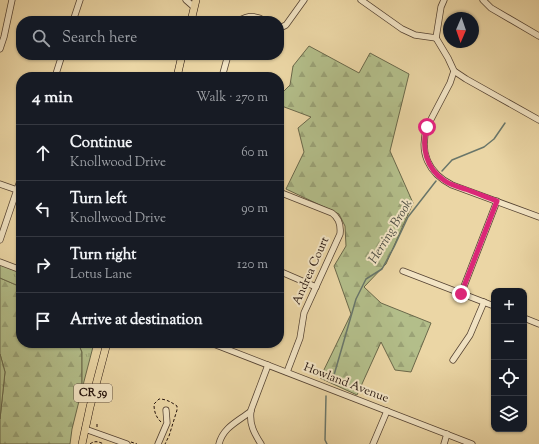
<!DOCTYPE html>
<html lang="en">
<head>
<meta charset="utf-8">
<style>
  :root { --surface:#171b24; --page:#20242c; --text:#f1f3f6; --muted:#9ea1a6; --line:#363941 }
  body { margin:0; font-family:"Sorts Mill Goudy",serif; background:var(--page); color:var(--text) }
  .controls { position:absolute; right:12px; bottom:12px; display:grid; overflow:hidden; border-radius:8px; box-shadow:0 1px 3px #0004 }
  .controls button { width:36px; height:36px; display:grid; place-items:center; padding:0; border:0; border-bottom:1px solid var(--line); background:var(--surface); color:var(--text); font:20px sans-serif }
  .compass { position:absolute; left:443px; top:12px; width:36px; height:36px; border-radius:50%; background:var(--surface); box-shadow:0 1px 3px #0004; rotate:182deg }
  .stop { position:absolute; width:12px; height:12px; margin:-9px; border:3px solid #db2777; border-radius:50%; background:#fff }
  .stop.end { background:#db2777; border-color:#fff; box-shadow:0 1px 4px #0008 }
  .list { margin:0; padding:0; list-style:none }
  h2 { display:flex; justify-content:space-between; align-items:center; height:52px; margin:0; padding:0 16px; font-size:17px }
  h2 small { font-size:13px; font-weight:400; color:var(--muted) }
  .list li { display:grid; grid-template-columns:26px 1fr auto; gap:12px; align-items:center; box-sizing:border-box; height:56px; padding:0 16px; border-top:1px solid var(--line) }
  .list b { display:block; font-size:15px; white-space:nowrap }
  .list p { margin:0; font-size:13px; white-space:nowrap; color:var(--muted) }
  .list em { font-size:13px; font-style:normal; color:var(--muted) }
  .icon { flex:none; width:22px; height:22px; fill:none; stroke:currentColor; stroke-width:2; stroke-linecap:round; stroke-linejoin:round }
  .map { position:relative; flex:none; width:539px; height:444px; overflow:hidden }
  .search { position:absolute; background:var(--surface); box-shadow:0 1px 3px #0004; left:16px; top:16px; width:268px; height:44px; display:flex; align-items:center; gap:10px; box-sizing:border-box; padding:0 14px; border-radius:16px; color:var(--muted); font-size:15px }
  .panel { position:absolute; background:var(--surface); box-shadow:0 1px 3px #0004; left:16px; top:72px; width:268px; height:276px; border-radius:16px }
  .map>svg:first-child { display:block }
  .forest { fill:url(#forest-firs); stroke:#6a684a }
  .park { fill:url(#park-tufts); stroke:#6a684a }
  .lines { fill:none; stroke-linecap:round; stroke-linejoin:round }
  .stream { stroke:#69766a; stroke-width:1.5 }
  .minor-casing { stroke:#544232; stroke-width:7 }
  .major-casing { stroke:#22110b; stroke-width:8 }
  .path { stroke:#22110b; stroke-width:1; stroke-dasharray:3 2; stroke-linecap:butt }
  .minor { stroke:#f2e4c4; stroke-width:5.5 }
  .major { stroke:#ebd6a5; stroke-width:7 }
  .route { stroke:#db2777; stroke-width:5 }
  .labels { text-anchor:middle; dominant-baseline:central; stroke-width:4; stroke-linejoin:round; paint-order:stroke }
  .shield { fill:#f2e4c4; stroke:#605042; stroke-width:1 }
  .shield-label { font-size:11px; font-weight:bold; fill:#22110b }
  .street-label { font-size:12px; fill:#22110b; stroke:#f2e4c4 }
  .water-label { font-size:13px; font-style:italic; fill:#4b4c43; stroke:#f2e4c4 }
</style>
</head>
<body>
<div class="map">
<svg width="539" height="444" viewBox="0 0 539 444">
  <defs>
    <pattern id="forest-firs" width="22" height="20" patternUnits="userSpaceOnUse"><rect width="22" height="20" fill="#b3be8a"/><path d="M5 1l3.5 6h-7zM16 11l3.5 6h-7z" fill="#9aa276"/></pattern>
    <pattern id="park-tufts" width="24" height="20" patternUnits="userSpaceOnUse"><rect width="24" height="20" fill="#b3be8a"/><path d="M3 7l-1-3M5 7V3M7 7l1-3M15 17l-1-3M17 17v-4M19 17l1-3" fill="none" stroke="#9aa276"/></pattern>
  </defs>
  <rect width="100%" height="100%" fill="#ebd6a5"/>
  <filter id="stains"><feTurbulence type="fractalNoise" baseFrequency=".005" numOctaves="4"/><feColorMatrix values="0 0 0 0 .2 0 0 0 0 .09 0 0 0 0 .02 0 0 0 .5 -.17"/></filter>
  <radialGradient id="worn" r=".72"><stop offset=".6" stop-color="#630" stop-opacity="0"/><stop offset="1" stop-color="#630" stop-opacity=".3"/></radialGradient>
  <g class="forest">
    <path d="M309,46L359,73L370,53L409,74L390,151L413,203L386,264L364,287L381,303L431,323L411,372L395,370L381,342L357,395L320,378L351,314L334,266L346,246L345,226L339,214L286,189L304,152L298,128L311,117L279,105V96L290,85L293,66Z"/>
    <path d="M0,278L21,287V343H78L82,352V389L72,429L70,444H0V419L5,372L0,354Z"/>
  </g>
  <g class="park">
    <path d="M0,261L21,269V287L0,278Z"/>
    <path d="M78,343H94L82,389V352Z"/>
    <path d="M0,354L5,372L0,419Z"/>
  </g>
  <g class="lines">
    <g class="stream">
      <path d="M442,171L452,160L484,147L494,139L505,123"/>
      <path d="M332,382L356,299L366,279L382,269L394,247L408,217L436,181"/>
      <path d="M326,396L325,440L327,444"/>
    </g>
    <defs>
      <g id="minor">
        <path d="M186,0L194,7"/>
        <path d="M361,0L402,29L415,35L436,38"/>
        <path d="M444,0L441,7L436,38L448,58L454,71L466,79L539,120"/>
        <path d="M483,0L491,8L539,36"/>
        <path d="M73,21L80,0"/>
        <path d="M239,21C248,15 256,15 265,21"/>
        <path d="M279,28H280L286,25L304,0"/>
        <path d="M0,49L4,37L12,0"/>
        <path d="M454,71L450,83L427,127C419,152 428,173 452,185L539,217"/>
        <path d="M55,77L62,55"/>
        <path d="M222,77L228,55"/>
        <path d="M279,122L280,123"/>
        <path d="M0,184L17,190"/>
        <path d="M279,192L332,213C339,218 341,225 340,234L304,313L300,338L287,372"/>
        <path d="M0,240L21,178"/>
        <path d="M0,262L21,270"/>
        <path d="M279,271L316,287"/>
        <path d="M403,271L494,306"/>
        <path d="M461,294L497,201"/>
        <path d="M524,318L539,324"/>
        <path d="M211,343L472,444"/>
        <path d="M453,360L470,335L484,302"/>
        <path d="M85,429L127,444"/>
        <path d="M158,444L167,423L166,410"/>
        <path d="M219,444C223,427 239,421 251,411"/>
        <path d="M261,444C254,433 249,424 251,410L268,365"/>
        <path d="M373,444L387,411"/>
        <path d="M444,444L447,434"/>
      </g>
      <g id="major">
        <path d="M191,21L196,0"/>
        <path d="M177,77L182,55"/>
        <path d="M82,444L90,407L107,343"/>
      </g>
    </defs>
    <use href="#minor" class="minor-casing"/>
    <use href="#major" class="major-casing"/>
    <g class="path">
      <path d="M161,422C156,417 154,412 154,404L159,399C166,399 171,402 177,406V410L169,436L165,444"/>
      <path d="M97,427V422"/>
      <path d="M131,442L137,444"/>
      <path d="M90,444C95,440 99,442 104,444"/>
    </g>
    <use href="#minor" class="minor"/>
    <use href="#major" class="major"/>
  </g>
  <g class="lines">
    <path class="route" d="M427,127C421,147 426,169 445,181C451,185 458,187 465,189C476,193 486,197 497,201L461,294"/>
  </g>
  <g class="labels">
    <rect class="shield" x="74" y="384" width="38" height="18" rx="3"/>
    <g class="shield-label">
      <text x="93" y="393">CR 59</text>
    </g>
    <g class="street-label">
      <text transform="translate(311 271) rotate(-66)">Andrea Court</text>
      <text transform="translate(346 383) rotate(21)">Howland Avenue</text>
    </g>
    <g class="water-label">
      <text transform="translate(391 232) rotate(-59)">Herring Brook</text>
    </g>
  </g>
  <rect width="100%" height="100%" filter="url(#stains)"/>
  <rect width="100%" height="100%" fill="url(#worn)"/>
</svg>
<div class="controls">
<button>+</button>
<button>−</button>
<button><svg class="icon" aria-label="locate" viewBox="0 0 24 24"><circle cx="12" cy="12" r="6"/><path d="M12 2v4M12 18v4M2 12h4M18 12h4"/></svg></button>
<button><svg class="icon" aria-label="layers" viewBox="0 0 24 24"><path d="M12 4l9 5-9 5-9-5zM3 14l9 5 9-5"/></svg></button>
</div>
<svg class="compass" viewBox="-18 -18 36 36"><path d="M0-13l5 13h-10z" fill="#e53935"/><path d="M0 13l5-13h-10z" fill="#9ea1a6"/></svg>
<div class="stop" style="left:427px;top:127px"></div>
<div class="stop end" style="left:461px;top:294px"></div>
<div class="search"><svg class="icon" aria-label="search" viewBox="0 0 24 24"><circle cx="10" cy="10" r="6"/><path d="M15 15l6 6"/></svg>Search here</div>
<section class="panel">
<h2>4 min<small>Walk · 270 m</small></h2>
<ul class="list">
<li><svg class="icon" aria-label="ahead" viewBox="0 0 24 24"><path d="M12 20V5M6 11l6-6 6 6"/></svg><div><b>Continue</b><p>Knollwood Drive</p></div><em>60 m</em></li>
<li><svg class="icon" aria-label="left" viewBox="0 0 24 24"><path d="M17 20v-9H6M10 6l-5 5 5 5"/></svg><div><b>Turn left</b><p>Knollwood Drive</p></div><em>90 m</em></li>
<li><svg class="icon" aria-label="right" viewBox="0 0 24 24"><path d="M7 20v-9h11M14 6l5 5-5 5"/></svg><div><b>Turn right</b><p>Lotus Lane</p></div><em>120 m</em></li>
<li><svg class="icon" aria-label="arrive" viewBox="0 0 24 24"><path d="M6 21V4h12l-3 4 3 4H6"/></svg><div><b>Arrive at destination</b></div></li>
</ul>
</section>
</div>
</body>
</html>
